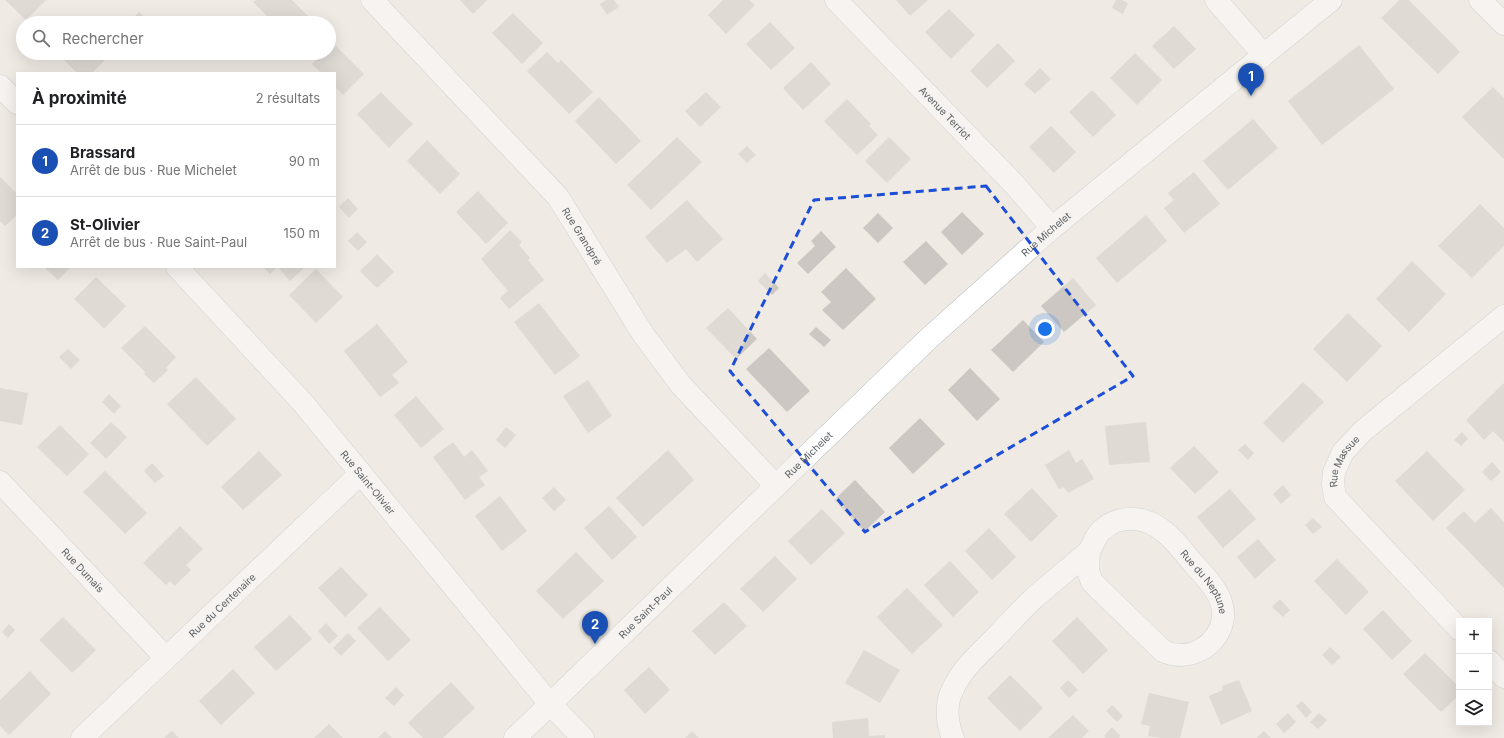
<!DOCTYPE html>
<html lang="fr">
<head>
<meta charset="utf-8">
<style>
  :root { --surface:#fff; --page:#f6f6f6; --text:#202124; --muted:#757577; --line:#e0e0e0; --accent:#7c3aed }
  body { margin:0; font-family:Inter,sans-serif; background:var(--page); color:var(--text) }
  .controls { position:absolute; right:12px; bottom:12px; display:grid; overflow:hidden; border-radius:0px; box-shadow:0 4px 16px #0002 }
  .controls button { width:36px; height:36px; display:grid; place-items:center; padding:0; border:0; border-bottom:1px solid var(--line); background:var(--surface); color:var(--text); font:20px sans-serif }
  .you { position:absolute; left:1045px; top:329px; width:14px; height:14px; margin:-10px; border:3px solid #fff; border-radius:50%; background:#1a73e8; box-shadow:0 0 0 6px #1a73e833 }
  .badge { display:grid; place-items:center; width:26px; height:26px; border-radius:50%; background:var(--accent); color:#fff; font-size:13px; font-weight:700 }
  .pin { position:absolute; translate:-50% -33px; filter:drop-shadow(0 1px 2px #0008) }
  .pin::after { content:''; position:absolute; top:21px; width:14px; height:12px; background:inherit; clip-path:polygon(0 0,100% 0,50% 100%) }
  .list { margin:0; padding:0; list-style:none }
  h2 { display:flex; justify-content:space-between; align-items:center; height:52px; margin:0; padding:0 16px; font-size:17px }
  h2 small { font-size:13px; font-weight:400; color:var(--muted) }
  .list li { display:grid; grid-template-columns:26px 1fr auto; gap:12px; align-items:center; box-sizing:border-box; height:72px; padding:0 16px; border-top:1px solid var(--line) }
  .list b { display:block; font-size:15px; white-space:nowrap }
  .list p { margin:0; font-size:13px; white-space:nowrap; color:var(--muted) }
  .list em { font-size:13px; font-style:normal; color:var(--muted) }
  .icon { flex:none; width:22px; height:22px; fill:none; stroke:currentColor; stroke-width:2; stroke-linecap:round; stroke-linejoin:round }
  .map { position:relative; flex:none; width:1504px; height:738px; overflow:hidden }
  .search { position:absolute; background:var(--surface); box-shadow:0 4px 16px #0002; left:16px; top:16px; width:320px; height:44px; display:flex; align-items:center; gap:10px; box-sizing:border-box; padding:0 14px; border-radius:22px; color:var(--muted); font-size:15px }
  .panel { position:absolute; background:var(--surface); box-shadow:0 4px 16px #0002; left:16px; top:72px; width:320px; height:196px; border-radius:0px }
  .map>svg:first-child { display:block }
  .building { fill:#ccc7c2 }
  .lines { fill:none; stroke-linecap:round; stroke-linejoin:round }
  .minor-casing { stroke:#b3b7bb; stroke-width:23 }
  .tertiary-casing { stroke:#b3b7bb; stroke-width:23 }
  .minor { stroke:#fff; stroke-width:22 }
  .tertiary { stroke:#fff; stroke-width:22 }
  .marked { fill:none; stroke:#1d4ed8; stroke-width:3; stroke-dasharray:8 5; stroke-linejoin:round }
  .labels { text-anchor:middle; dominant-baseline:central; stroke-width:3; stroke-linejoin:round; paint-order:stroke }
  .street-label { font-size:10px; fill:#5b6064; stroke:#fff }
</style>
</head>
<body>
<div class="map">
<svg width="1504" height="738" viewBox="0 0 1504 738">
  <rect width="100%" height="100%" fill="#efeae3"/>
  <g class="building">
    <path d="M5,0H46L26,20Z"/>
    <path d="M256,0H292L315,23H274L253,2Z"/>
    <path d="M460,0H487L473,14Z"/>
    <path d="M606,0H614L619,7L607,15L600,4Z"/>
    <path d="M723,0H749L755,5L726,34L708,15Z"/>
    <path d="M896,0H928L910,16Z"/>
    <path d="M1116,0H1122L1128,3L1123,14L1112,8Z"/>
    <path d="M1399,0H1409L1460,52L1438,74L1381,18Z"/>
    <path d="M949,9L975,35L951,59L925,32Z"/>
    <path d="M139,12L149,22L129,23Z"/>
    <path d="M513,13L543,43L522,64L492,33Z"/>
    <path d="M64,16L71,23H57Z"/>
    <path d="M770,22L795,48L771,70L746,44Z"/>
    <path d="M1174,26L1196,49L1174,69L1152,46Z"/>
    <path d="M333,43L364,74L343,95L335,87V73H321L312,64L323,53H329V47Z"/>
    <path d="M998,43L1015,61L987,88L970,71Z"/>
    <path d="M1359,45L1394,89L1322,145L1288,101Z"/>
    <path d="M547,52L558,63L561,60L593,92L569,114L527,71Z"/>
    <path d="M57,53H100L106,59L92,73H77Z"/>
    <path d="M1135,53L1162,80L1137,105L1110,78Z"/>
    <path d="M811,62L831,84L803,110L783,88Z"/>
    <path d="M1040,68L1051,79L1035,94L1024,84Z"/>
    <path d="M1493,87L1504,98V159L1462,117Z"/>
    <path d="M1092,90L1116,115L1093,137L1069,112Z"/>
    <path d="M381,92L413,124L389,148L357,114Z"/>
    <path d="M706,92L721,107L700,127L685,111Z"/>
    <path d="M599,97L641,141L616,164L575,121Z"/>
    <path d="M847,99L871,124L869,126L878,135L857,155L824,121Z"/>
    <path d="M1253,119L1278,148L1228,190L1203,161Z"/>
    <path d="M1051,126L1076,152L1054,173L1029,147Z"/>
    <path d="M677,137L702,162L651,210L627,185Z"/>
    <path d="M889,137L911,159L887,183L865,161Z"/>
    <path d="M427,140L460,174L440,194L407,161Z"/>
    <path d="M747,146L756,155L747,163L738,154Z"/>
    <path d="M1194,172L1220,204L1184,233L1164,208L1174,200L1168,193Z"/>
    <path d="M0,177L17,194V215L5,226L0,221Z"/>
    <path d="M478,191L508,223L486,244L456,212Z"/>
    <path d="M348,198L358,209L349,218L339,207Z"/>
    <path d="M687,200L723,239L697,262L686,249L667,263L645,237Z"/>
    <path d="M1480,204L1504,228V246L1472,278L1438,246Z"/>
    <path d="M962,212L984,234L962,255L941,232Z"/>
    <path d="M878,213L893,228L878,243L863,228Z"/>
    <path d="M1146,215L1167,241L1117,283L1096,258Z"/>
    <path d="M510,230L522,242L519,245L530,258L528,260L544,280L509,309L500,298L508,291L481,259Z"/>
    <path d="M821,231L836,247L808,274L797,263L815,246L811,241Z"/>
    <path d="M357,232L367,242L358,251L348,241Z"/>
    <path d="M926,241L948,264L925,285L903,262Z"/>
    <path d="M377,254L394,272L377,288L360,271Z"/>
    <path d="M1412,261L1446,294L1409,332L1376,299Z"/>
    <path d="M44,267H71L58,280Z"/>
    <path d="M263,267H277L270,274Z"/>
    <path d="M278,267H305L290,281Z"/>
    <path d="M846,268L876,299L843,330L822,310L831,302L821,292Z"/>
    <path d="M316,269L343,297L316,323L289,295Z"/>
    <path d="M765,273L779,288L772,295L758,281Z"/>
    <path d="M96,277L126,306L104,329L74,299Z"/>
    <path d="M1073,278L1096,305L1064,332L1041,306Z"/>
    <path d="M539,303L580,356L555,375L514,322Z"/>
    <path d="M728,308L757,339L736,359L706,328Z"/>
    <path d="M1348,313L1382,346L1347,382L1313,349Z"/>
    <path d="M1023,320L1044,342L1013,372L991,350Z"/>
    <path d="M377,324L408,362L392,375L399,383L380,397L344,351Z"/>
    <path d="M145,326L176,357L166,368L168,370L154,383L144,374L146,373L121,348Z"/>
    <path d="M816,327L831,340L824,347L809,334Z"/>
    <path d="M769,348L810,391L787,412L746,369Z"/>
    <path d="M68,349L80,360L71,369L59,357Z"/>
    <path d="M970,368L1000,399L977,421L948,390Z"/>
    <path d="M196,377L236,419L207,446L167,404Z"/>
    <path d="M588,380L612,416L588,433L563,396Z"/>
    <path d="M1303,382L1324,402L1283,443L1263,423Z"/>
    <path d="M1504,383V442L1493,431L1484,440L1466,420Z"/>
    <path d="M0,388L28,393L22,425L0,421Z"/>
    <path d="M109,394L121,406L114,414L102,402Z"/>
    <path d="M416,396L444,429L421,448L394,415Z"/>
    <path d="M920,418L945,444L913,474L889,448Z"/>
    <path d="M111,422L127,437L106,459L90,443Z"/>
    <path d="M1146,422L1150,462L1109,465L1105,426Z"/>
    <path d="M60,425L89,454L67,476L37,447Z"/>
    <path d="M506,427L516,435L505,448L496,440Z"/>
    <path d="M1462,432L1468,439L1461,446L1454,440Z"/>
    <path d="M453,442L464,457L472,450L488,471L479,477L485,485L465,500L433,457Z"/>
    <path d="M1245,444L1254,453L1248,460L1238,450Z"/>
    <path d="M1194,446L1219,472L1195,494L1170,468Z"/>
    <path d="M668,450L694,480L643,527L616,498Z"/>
    <path d="M1069,450L1076,463L1082,459L1094,479L1068,493L1064,487L1059,489L1045,465Z"/>
    <path d="M259,451L282,475L243,510L221,487Z"/>
    <path d="M1427,451L1465,490L1433,521L1395,481Z"/>
    <path d="M1492,462L1501,472L1491,481L1482,472Z"/>
    <path d="M152,463L164,476L155,483L144,471Z"/>
    <path d="M105,471L147,513L125,534L83,492Z"/>
    <path d="M855,480L885,512L864,532L834,500Z"/>
    <path d="M1283,485L1291,495L1281,504L1273,494Z"/>
    <path d="M554,487L566,500L554,511L542,498Z"/>
    <path d="M1032,488L1058,516L1031,542L1004,514Z"/>
    <path d="M1230,489L1256,519L1223,548L1197,517Z"/>
    <path d="M500,496L527,531L502,551L475,516Z"/>
    <path d="M609,506L637,537L612,560L584,528Z"/>
    <path d="M1491,508L1504,522V588L1446,528L1464,511L1475,523Z"/>
    <path d="M822,509L845,533L811,565L788,541Z"/>
    <path d="M1313,518L1322,527L1313,534L1305,525Z"/>
    <path d="M180,526L203,549L186,565L191,570L175,586L170,581L166,585L143,563Z"/>
    <path d="M989,528L1016,557L992,580L965,551Z"/>
    <path d="M1258,539L1276,560L1255,579L1237,557Z"/>
    <path d="M576,552L604,581L563,619L536,591Z"/>
    <path d="M775,556L797,579L763,612L740,589Z"/>
    <path d="M1337,559L1369,592L1346,615L1314,581Z"/>
    <path d="M950,561L979,592L953,617L924,585Z"/>
    <path d="M341,567L368,595L345,617L318,588Z"/>
    <path d="M907,588L943,625L912,654L877,617Z"/>
    <path d="M1280,599L1290,610L1283,617L1272,607Z"/>
    <path d="M724,602L747,626L715,655L692,631Z"/>
    <path d="M380,607L411,640L388,661L357,628Z"/>
    <path d="M1383,610L1412,641L1392,660L1363,629Z"/>
    <path d="M290,615L312,639L276,671L254,647Z"/>
    <path d="M63,617L96,650L72,673L39,640Z"/>
    <path d="M1077,617L1108,650L1083,674L1052,641Z"/>
    <path d="M326,623L338,636L329,644L318,631Z"/>
    <path d="M9,624L15,630L8,638L2,632Z"/>
    <path d="M348,633L356,641L341,656L333,648Z"/>
    <path d="M1330,647L1341,657L1332,665L1322,655Z"/>
    <path d="M864,650L900,670L880,703L845,683Z"/>
    <path d="M1425,653L1459,687V695L1441,712L1403,674Z"/>
    <path d="M649,667L670,690L645,714L624,690Z"/>
    <path d="M233,669L255,693L221,725L199,701Z"/>
    <path d="M30,671L51,694L9,735L0,726V700Z"/>
    <path d="M1010,675L1043,708L1020,731L987,698Z"/>
    <path d="M1068,680L1078,690L1069,698L1060,688Z"/>
    <path d="M1239,680L1252,711L1221,725L1209,696L1223,690L1222,686Z"/>
    <path d="M451,682L475,708L443,738H423L408,723Z"/>
    <path d="M396,687L404,695L394,706L385,698Z"/>
    <path d="M1149,693L1189,702L1180,738H1160L1148,736L1150,726L1141,724Z"/>
    <path d="M1302,701L1312,712L1306,718L1296,706Z"/>
    <path d="M1112,705L1123,716L1117,722L1106,711Z"/>
    <path d="M1288,713L1296,722L1284,733L1276,724Z"/>
    <path d="M1319,713L1327,720L1318,729L1310,722Z"/>
    <path d="M1073,715L1089,731L1082,738H1048Z"/>
    <path d="M868,718L869,736L885,735V738H833L832,722Z"/>
    <path d="M329,724L343,738H314Z"/>
    <path d="M1112,727L1121,736L1119,738H1106L1104,736Z"/>
    <path d="M172,731L179,738H164Z"/>
    <path d="M385,731L392,738H378Z"/>
    <path d="M692,731L699,738H685Z"/>
    <path d="M1264,731L1271,738H1258L1257,737Z"/>
  </g>
  <g class="lines">
    <defs>
      <g id="minor">
        <path id="s1" d="M372,0L558,197L643,334L681,385L775,485"/>
        <path id="s2" d="M836,0L1014,184L1052,228"/>
        <path d="M1216,0L1263,54"/>
        <path d="M1480,0L1504,24"/>
        <path id="s3" d="M0,482L166,658"/>
        <path id="s4" d="M1459,629L1335,497L1333,484L1334,472L1343,452L1364,430L1504,316"/>
        <path d="M1489,661L1504,677"/>
        <path d="M550,704L583,738"/>
        <path id="s5" d="M82,738L361,473"/>
        <path id="s6" d="M953,738C947,724 945,705 952,691C961,670 978,655 994,639C1007,626 1020,611 1034,598C1051,583 1070,568 1087,553C1094,547 1094,536 1102,530C1111,522 1123,518 1135,519C1161,521 1177,544 1192,562C1206,578 1225,595 1223,618C1219,646 1189,663 1163,651L1092,582L1088,571L1089,551"/>
      </g>
      <g id="tertiary">
        <path d="M0,86L17,103"/>
        <path id="s7" d="M177,267L303,403L550,704"/>
        <path id="s8" d="M515,738L927,340L1052,228L1331,0"/>
      </g>
    </defs>
    <use href="#minor" class="minor-casing"/>
    <use href="#tertiary" class="tertiary-casing"/>
    <use href="#minor" class="minor"/>
    <use href="#tertiary" class="tertiary"/>
  </g>
  <path d="M0 0H1504V738H0ZM986,186L1133,376L865,532L730,371L814,200Z" fill="#efeae3" fill-opacity=".55" fill-rule="evenodd"/>
  <path class="marked" d="M986,186L1133,376L865,532L730,371L814,200Z"/>
  <g class="labels">
    <g class="street-label">
      <text stroke="none"><textPath href="#s2" startOffset="157">Avenue Terriot</textPath></text>
      <text stroke="none"><textPath href="#s8" startOffset="732">Rue Michelet</textPath></text>
      <text stroke="none"><textPath href="#s1" startOffset="317">Rue Grandpré</textPath></text>
      <text stroke="none"><textPath href="#s8" startOffset="408">Rue Michelet</textPath></text>
      <text stroke="none"><textPath href="#s4" startOffset="220">Rue Massue</textPath></text>
      <text stroke="none"><textPath href="#s7" startOffset="288">Rue Saint-Olivier</textPath></text>
      <text stroke="none"><textPath href="#s3" startOffset="121">Rue Dumais</textPath></text>
      <text stroke="none"><textPath href="#s6" startOffset="403">Rue du Neptune</textPath></text>
      <text stroke="none"><textPath href="#s5" startOffset="193">Rue du Centenaire</textPath></text>
      <text stroke="none"><textPath href="#s8" startOffset="181">Rue Saint-Paul</textPath></text>
    </g>
  </g>
</svg>
<div class="controls">
<button>+</button>
<button>−</button>
<button><svg class="icon" aria-label="layers" viewBox="0 0 24 24"><path d="M12 4l9 5-9 5-9-5zM3 14l9 5 9-5"/></svg></button>
</div>
<div class="you"></div>
<div class="pin badge" style="left:1251px;top:96px;background:#1a4fb4">1</div>
<div class="pin badge" style="left:595px;top:644px;background:#1a4fb4">2</div>
<div class="search"><svg class="icon" aria-label="search" viewBox="0 0 24 24"><circle cx="10" cy="10" r="6"/><path d="M15 15l6 6"/></svg>Rechercher</div>
<section class="panel">
<h2>À proximité<small>2 résultats</small></h2>
<ul class="list">
<li><span class="badge" style="background:#1a4fb4">1</span><div><b>Brassard</b><p>Arrêt de bus · Rue Michelet</p></div><em>90 m</em></li>
<li><span class="badge" style="background:#1a4fb4">2</span><div><b>St-Olivier</b><p>Arrêt de bus · Rue Saint-Paul</p></div><em>150 m</em></li>
</ul>
</section>
</div>
</body>
</html>
